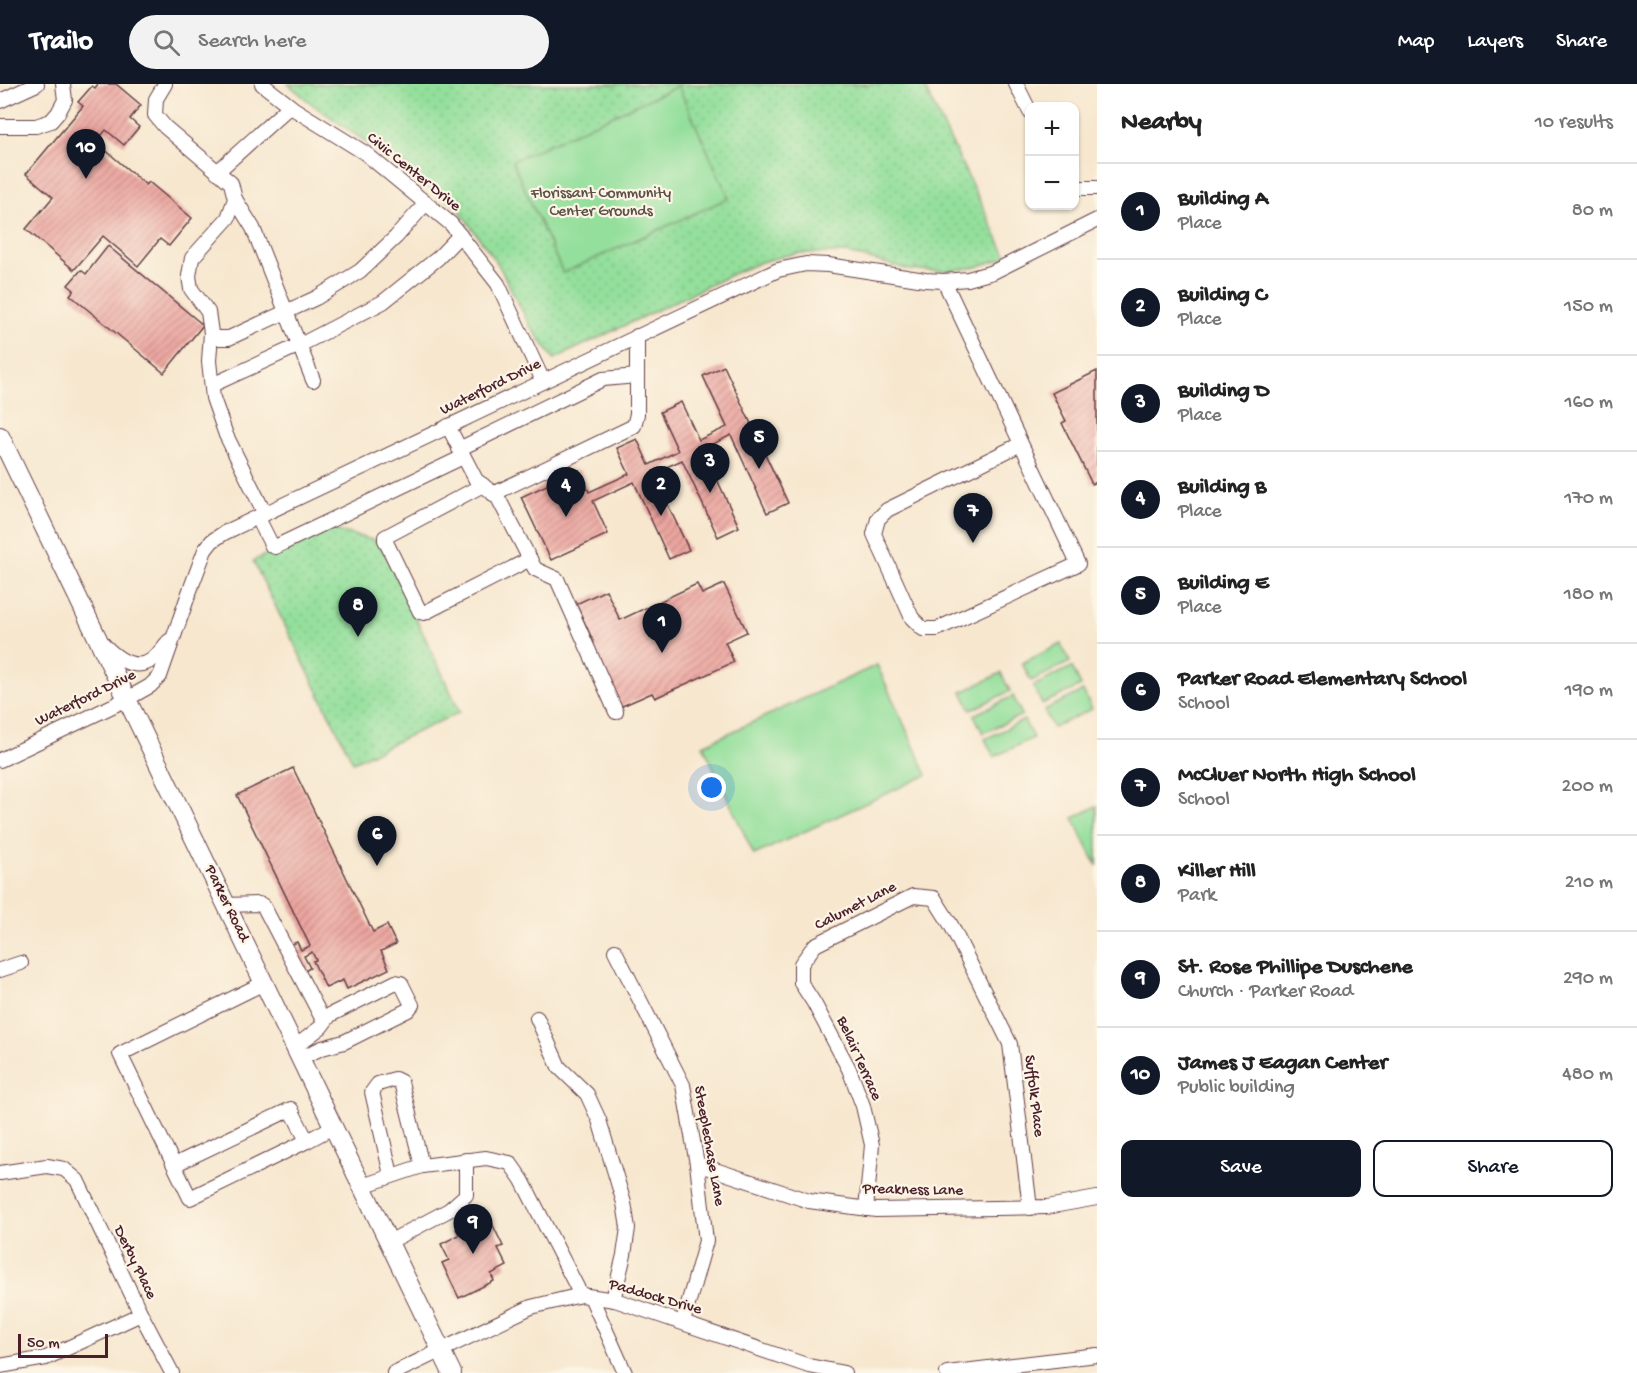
<!DOCTYPE html>
<html lang="en">
<head>
<meta charset="utf-8">
<style>
  :root { --surface:#fff; --page:#f2f2f2; --text:#222; --muted:#767676; --line:#e0e0e0; --accent:#111827 }
  body { margin:0; font-family:"Gochi Hand",sans-serif; background:var(--page); color:var(--text) }
  .controls { position:absolute; right:18px; top:18px; display:grid; overflow:hidden; border-radius:12px; box-shadow:0 2px 4px #0004 }
  .controls button { width:54px; height:54px; display:grid; place-items:center; padding:0; border:0; border-bottom:2px solid var(--line); background:var(--surface); color:var(--text); font:30px sans-serif }
  .scale { position:absolute; left:18px; bottom:15px; width:90px; box-sizing:border-box; padding-left:6px; border:3px solid #4a1f2b; border-top:0; font-size:16px; line-height:21px; white-space:nowrap; color:#4a1f2b; -webkit-text-stroke:4px #fcf5e5; paint-order:stroke }
  .you { position:absolute; left:712px; top:704px; width:21px; height:21px; margin:-15px; border:4px solid #fff; border-radius:50%; background:#1a73e8; box-shadow:0 0 0 9px #1a73e833 }
  .badge { display:grid; place-items:center; width:39px; height:39px; border-radius:50%; background:var(--accent); color:#fff; font-size:20px; font-weight:700 }
  .pin { position:absolute; translate:-50% -50px; filter:drop-shadow(0 2px 3px #0008) }
  .pin::after { content:''; position:absolute; top:32px; width:21px; height:18px; background:inherit; clip-path:polygon(0 0,100% 0,50% 100%) }
  .list { margin:0; padding:0; list-style:none }
  h2 { display:flex; justify-content:space-between; align-items:center; height:78px; margin:0; padding:0 24px; font-size:26px }
  h2 small { font-size:20px; font-weight:400; color:var(--muted) }
  .list li { display:grid; grid-template-columns:39px 1fr auto; gap:18px; align-items:center; box-sizing:border-box; height:96px; padding:0 24px; border-top:2px solid var(--line) }
  .list b { display:block; font-size:22px; white-space:nowrap }
  .list p { margin:0; font-size:20px; white-space:nowrap; color:var(--muted) }
  .list em { font-size:20px; font-style:normal; color:var(--muted) }
  .actions { display:flex; gap:12px; padding:18px 24px }
  .actions a { flex:1; padding:14px 0; border:2px solid var(--accent); border-radius:12px; text-align:center; font-size:21px; color:var(--accent) }
  .actions .main { background:var(--accent); color:#fff }
  .icon { flex:none; width:33px; height:33px; fill:none; stroke:currentColor; stroke-width:2; stroke-linecap:round; stroke-linejoin:round }
  .map { position:relative; flex:none; width:1097px; height:1289px; overflow:hidden }
  header { display:flex; align-items:center; gap:36px; box-sizing:border-box; height:84px; padding:0 30px; background:var(--accent); color:#fff }
  header strong { font-size:28px }
  nav { display:flex; gap:33px; margin-inline-start:auto; font-size:21px }
  .search { width:420px; height:54px; background:var(--page); display:flex; align-items:center; gap:15px; box-sizing:border-box; padding:0 21px; border-radius:33px; color:var(--muted); font-size:22px }
  main { display:flex }
  aside { flex:1; background:var(--surface) }
  .map>svg:first-child { display:block }
  .park { fill:url(#park-dots); stroke:#6e7f63; stroke-width:1.5 }
  .pitch { fill:#93df9b; stroke:#6e7f63; stroke-width:1.5 }
  .building { fill:url(#building-hatch) }
  .lines { fill:none; stroke-linecap:round; stroke-linejoin:round }
  .minor-casing { stroke:#643d44; stroke-width:16 }
  .major-casing { stroke:#643d44; stroke-width:20 }
  .minor { stroke:#fff; stroke-width:14 }
  .major { stroke:#fff; stroke-width:18 }
  .labels { text-anchor:middle; dominant-baseline:central; stroke-width:4.5; stroke-linejoin:round; paint-order:stroke }
  .street-label { font-size:16px; fill:#4a1f2b; stroke:#fcf5e5 }
  .park-label { font-size:16px; fill:#5c4f47; stroke:#fcf5e5 }
</style>
</head>
<body>
<header>
<strong>Trailo</strong>
<div class="search"><svg class="icon" aria-label="search" viewBox="0 0 24 24"><circle cx="10" cy="10" r="6"/><path d="M15 15l6 6"/></svg>Search here</div>
<nav><a>Map</a><a>Layers</a><a>Share</a></nav>
</header>
<main>
<div class="map">
<svg width="1097" height="1289" viewBox="0 0 1097 1289">
  <defs>
    <pattern id="park-dots" width="8" height="8" patternUnits="userSpaceOnUse" patternTransform="scale(1.5)"><rect width="8" height="8" fill="#93df9b"/><path d="M2 2h.1M6 6h.1" fill="none" stroke="#80bf86" stroke-width="1.8" stroke-linecap="round"/></pattern>
    <pattern id="building-hatch" width="6" height="6" patternUnits="userSpaceOnUse" patternTransform="scale(1.5)"><rect width="6" height="6" fill="#eca6a0"/><path d="M-1 1l2-2M0 6l6-6M5 7l2-2" fill="none" stroke="#c18783"/></pattern>
  </defs>
  <rect width="100%" height="100%" fill="#fcf5e5"/>
  <filter id="ink" filterUnits="userSpaceOnUse"><feTurbulence type="fractalNoise" baseFrequency=".0167" numOctaves="2"/><feDisplacementMap in="SourceGraphic" scale="12" xChannelSelector="R" yChannelSelector="G"/><feConvolveMatrix kernelMatrix="1 2 1 2 8 2 1 2 1" color-interpolation-filters="sRGB"/></filter>
  <filter id="wash" filterUnits="userSpaceOnUse"><feTurbulence type="fractalNoise" baseFrequency=".008" numOctaves="4" result="noise"/><feDisplacementMap in="SourceGraphic" scale="24" xChannelSelector="R" yChannelSelector="G"/><feGaussianBlur stdDeviation="1.35" result="paint"/><feColorMatrix in="noise" values="0 0 0 0 0 0 0 0 0 0 0 0 0 0 0 0 0 1.4 0 .05"/><feComposite in="paint" operator="in"/></filter>
  <g filter="url(#wash)">
    <rect width="100%" height="100%" fill="#f7e7cf"/>
    <g class="park">
      <path d="M288,0H923L1007,173L976,183L948,187L910,186L847,169H797L761,178L735,189L554,275L530,242L498,180L456,122L312,20Z"/>
      <path d="M323,443L380,458L460,628L353,678L253,477Z"/>
    </g>
    <g class="pitch">
      <path d="M678,2L729,114L563,189L512,77Z"/>
      <path d="M1061,560L1070,578L1031,597L1022,579Z"/>
      <path d="M877,581L927,691L754,771L703,661Z"/>
      <path d="M1072,583L1081,602L1042,620L1033,602Z"/>
      <path d="M1001,589L1010,607L971,626L962,608Z"/>
      <path d="M1083,607L1092,625L1053,644L1044,626Z"/>
      <path d="M1013,612L1022,631L983,649L974,631Z"/>
      <path d="M1024,636L1033,654L994,673L985,655Z"/>
      <path d="M1097,722V782L1073,734Z"/>
    </g>
    <g id="blocks">
      <g class="building">
        <path d="M98,0H116L141,21L130,35L139,43L124,61L106,46L96,58L146,101L149,98L192,134L169,162L160,155L138,182L103,152L74,186L26,145L53,113L26,90L83,22L78,18L92,2L95,4Z"/>
        <path d="M108,162L203,241L164,289L70,211L74,206L68,201L81,186L86,190Z"/>
        <path d="M724,282L788,419L767,429L731,351L703,365L739,443L718,453L682,376L653,389L689,466L669,475L634,398L593,417L608,450L551,476L521,413L579,386L589,408L629,390L617,364L637,355L649,381L678,367L660,328L681,318L699,356L727,343L703,292Z"/>
        <path d="M1097,287V398L1092,400L1062,339L1066,337L1052,309Z"/>
        <path d="M697,500L702,510L724,500L747,548L725,558L734,578L655,614L652,609L620,623L591,561L594,559L576,520L606,506L620,536Z"/>
        <path d="M293,684L373,848L387,841L396,860L381,867L389,885L347,905L343,896L326,904L313,877L316,876L312,868L304,872L310,884L303,888L290,861L297,858L301,866L310,862L237,711Z"/>
        <path d="M488,1131L503,1162L498,1164L507,1182L491,1190L494,1197L459,1214L442,1179L449,1176L441,1160L459,1151L456,1145Z"/>
      </g>
    </g>
  </g>
  <g filter="url(#ink)">
    <use href="#blocks" fill-opacity="0" stroke="#643d44" stroke-width="1.5"/>
    <g class="lines">
      <defs>
        <g id="minor">
          <path d="M165,0L156,15L155,31L165,43L231,99L235,115L228,134L192,174L189,192L191,205L208,228L211,249L209,277L213,314L226,351L265,430"/>
          <path d="M262,0L294,25L365,69L451,140L498,200L543,297"/>
          <path d="M1016,0L1030,28"/>
          <path d="M0,17L37,0"/>
          <path d="M0,42H36L51,37L58,29L65,16L63,0"/>
          <path d="M217,88L290,22"/>
          <path d="M1074,101L1079,104H1097"/>
          <path d="M235,115L253,144L313,296"/>
          <path d="M944,197L1078,480L937,545H923L912,534L874,450L878,435L887,426L1021,360"/>
          <path d="M211,254H229L316,214L360,187L396,153L426,119"/>
          <path d="M212,301L302,260L383,218L438,174L460,151"/>
          <path d="M448,342L476,396L497,412L535,485L557,495L616,628"/>
          <path d="M459,365L603,295L637,292"/>
          <path d="M483,401L385,453V456L420,528L424,529L530,475"/>
          <path d="M493,410L634,342L637,330V252"/>
          <path d="M258,434L272,462L275,463L463,373"/>
          <path d="M103,560C115,573 135,589 153,575C159,570 164,562 169,557"/>
          <path d="M0,676L127,615L150,602L160,592L189,509L205,466L212,457L224,449L778,186L806,180L828,181L925,196L944,197L968,195L993,188L1097,136"/>
          <path d="M226,821L259,820L262,821L264,823L324,938"/>
          <path d="M615,867L683,1001L697,1080L706,1157L683,1238"/>
          <path d="M0,886L21,879"/>
          <path d="M537,934L559,983L587,1010L599,1036L624,1119L628,1144L624,1171L613,1216"/>
          <path d="M295,963L321,943L330,931L396,898L401,899L412,921L408,926L344,958L322,964L300,974"/>
          <path d="M307,1057L333,1043"/>
          <path d="M697,1080L809,1117L876,1126L1047,1123L1097,1114"/>
          <path d="M174,1081L291,1025L307,1057L190,1114L120,970L264,899"/>
          <path d="M0,1089L47,1082L64,1085L77,1096L141,1230L172,1289"/>
          <path d="M391,1091L372,1008L378,1000L395,995L401,998L422,1082"/>
          <path d="M362,1102L422,1082L486,1074L510,1079L522,1096L581,1211"/>
          <path d="M866,1125L872,1061L863,1022L849,985L814,919L801,899V880L815,861L913,812L934,814L951,841L1010,960L1030,1124"/>
          <path d="M389,1158L449,1126L466,1111V1076"/>
          <path d="M591,1213L625,1289"/>
          <path d="M0,1282L46,1274L141,1230"/>
          <path d="M394,1289L531,1223L581,1211L615,1216L809,1282L844,1289"/>
          <path d="M947,1289L1097,1271"/>
        </g>
        <path id="major" d="M0,352L452,1289"/>
      </defs>
      <use href="#minor" class="minor-casing"/>
      <use href="#major" class="major-casing"/>
      <use href="#minor" class="minor"/>
      <use href="#major" class="major"/>
    </g>
  </g>
  <g class="labels">
    <g class="street-label">
      <text transform="translate(413 89) rotate(39)">Civic Center Drive</text>
      <text transform="translate(491 304) rotate(-26)">Waterford Drive</text>
      <text transform="translate(86 615) rotate(-26)">Waterford Drive</text>
      <text transform="translate(226 820) rotate(64)">Parker Road</text>
      <text transform="translate(856 823) rotate(-27)">Calumet Lane</text>
      <text transform="translate(858 975) rotate(66)">Belair Terrace</text>
      <text transform="translate(1033 1012) rotate(83)">Suffolk Place</text>
      <text transform="translate(708 1062) rotate(80)">Steeplechase Lane</text>
      <text transform="translate(913 1107) rotate(1)">Preakness Lane</text>
      <text transform="translate(134 1179) rotate(64)">Derby Place</text>
      <text transform="translate(655 1214) rotate(16)">Paddock Drive</text>
    </g>
    <g class="park-label">
      <text x="601" y="110">Florissant Community<tspan x="601" dy="18">Center Grounds</tspan></text>
    </g>
  </g>
</svg>
<div class="controls">
<button>+</button>
<button>−</button>
</div>
<div class="scale">50 m</div>
<div class="you"></div>
<div class="pin badge" style="left:662px;top:569px">1</div>
<div class="pin badge" style="left:661px;top:432px">2</div>
<div class="pin badge" style="left:710px;top:409px">3</div>
<div class="pin badge" style="left:566px;top:433px">4</div>
<div class="pin badge" style="left:759px;top:385px">5</div>
<div class="pin badge" style="left:377px;top:782px">6</div>
<div class="pin badge" style="left:973px;top:459px">7</div>
<div class="pin badge" style="left:358px;top:553px">8</div>
<div class="pin badge" style="left:473px;top:1170px">9</div>
<div class="pin badge" style="left:86px;top:95px">10</div>
</div>
<aside>
<h2>Nearby<small>10 results</small></h2>
<ul class="list">
<li><span class="badge">1</span><div><b>Building A</b><p>Place</p></div><em>80 m</em></li>
<li><span class="badge">2</span><div><b>Building C</b><p>Place</p></div><em>150 m</em></li>
<li><span class="badge">3</span><div><b>Building D</b><p>Place</p></div><em>160 m</em></li>
<li><span class="badge">4</span><div><b>Building B</b><p>Place</p></div><em>170 m</em></li>
<li><span class="badge">5</span><div><b>Building E</b><p>Place</p></div><em>180 m</em></li>
<li><span class="badge">6</span><div><b>Parker Road Elementary School</b><p>School</p></div><em>190 m</em></li>
<li><span class="badge">7</span><div><b>McCluer North High School</b><p>School</p></div><em>200 m</em></li>
<li><span class="badge">8</span><div><b>Killer Hill</b><p>Park</p></div><em>210 m</em></li>
<li><span class="badge">9</span><div><b>St. Rose Phillipe Duschene</b><p>Church · Parker Road</p></div><em>290 m</em></li>
<li><span class="badge">10</span><div><b>James J Eagan Center</b><p>Public building</p></div><em>480 m</em></li>
</ul>
<div class="actions"><a class="main">Save</a><a>Share</a></div>
</aside>
</main>
</body>
</html>
